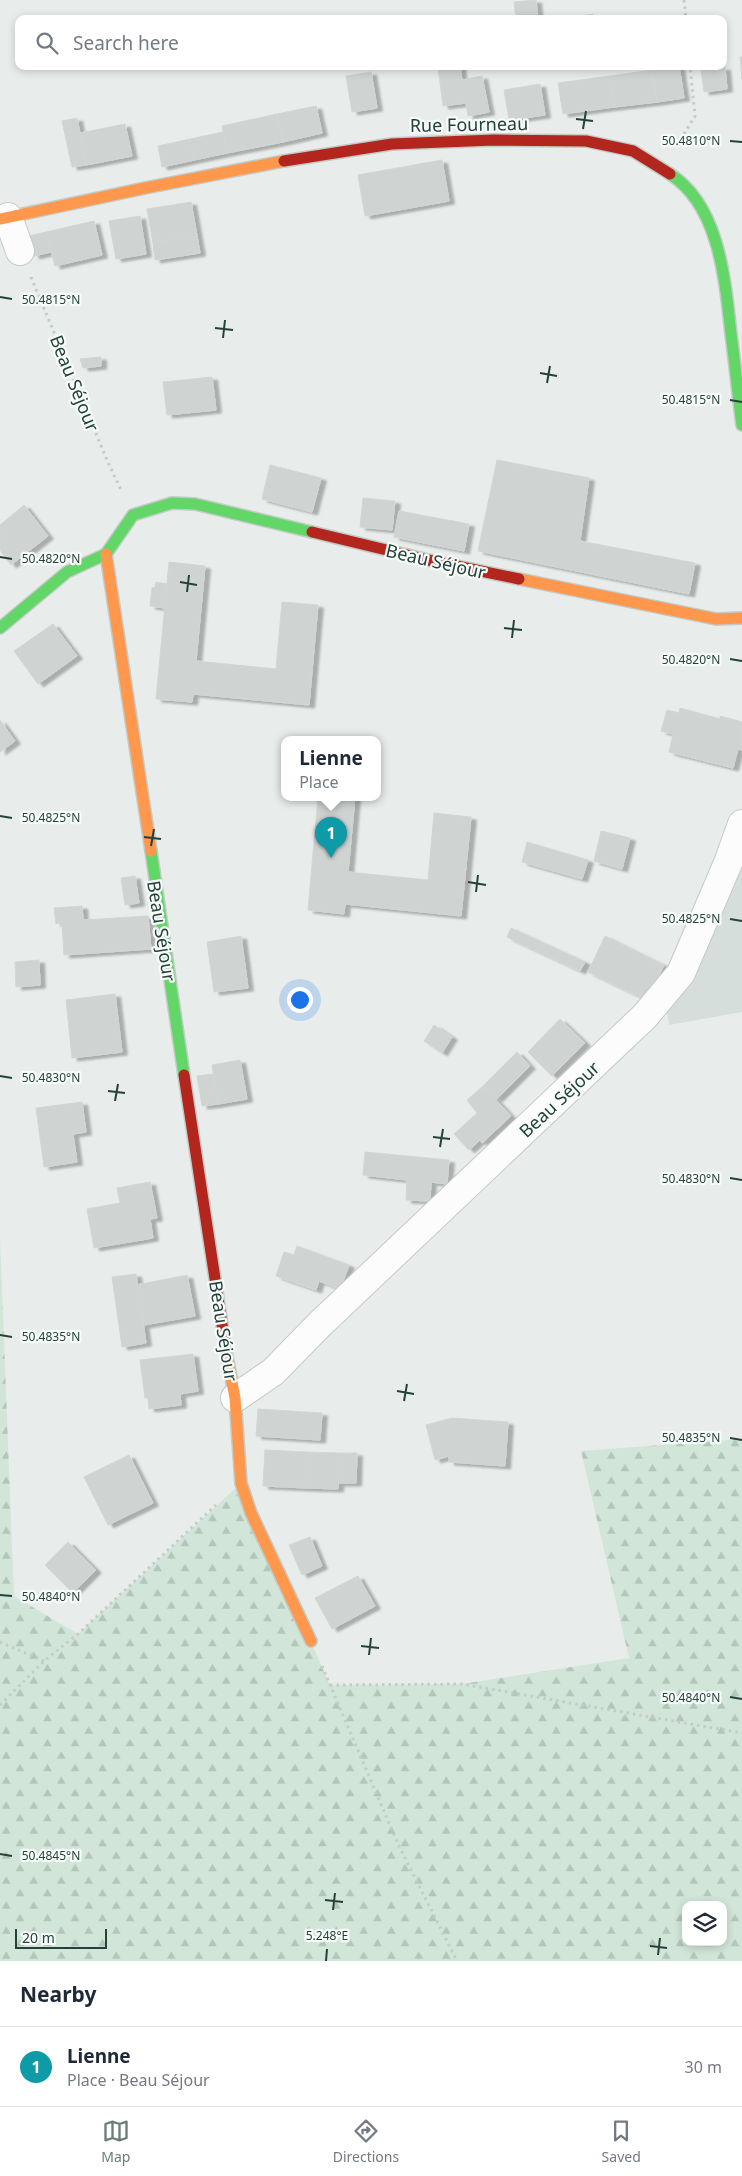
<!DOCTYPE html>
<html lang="en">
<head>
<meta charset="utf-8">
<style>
  :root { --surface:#fff; --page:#f6f6f7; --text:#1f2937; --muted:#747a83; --line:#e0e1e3; --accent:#697e78 }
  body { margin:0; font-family:"Noto Sans",sans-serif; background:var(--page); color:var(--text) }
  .controls { position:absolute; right:15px; bottom:15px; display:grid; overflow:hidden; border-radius:10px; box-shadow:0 2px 8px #0003 }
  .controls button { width:45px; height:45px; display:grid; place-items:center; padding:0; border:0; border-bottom:1px solid var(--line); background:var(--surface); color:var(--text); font:25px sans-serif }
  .scale { position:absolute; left:15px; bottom:12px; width:92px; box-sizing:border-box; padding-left:5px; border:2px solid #24423a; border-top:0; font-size:14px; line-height:18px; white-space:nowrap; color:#24423a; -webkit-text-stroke:4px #f7fbf9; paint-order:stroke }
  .you { position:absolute; left:299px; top:999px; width:18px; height:18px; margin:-12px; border:4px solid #fff; border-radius:50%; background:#1a73e8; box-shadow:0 0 0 8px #1a73e833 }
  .badge { display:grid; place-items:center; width:32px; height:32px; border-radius:50%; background:var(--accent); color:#fff; font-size:16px; font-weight:700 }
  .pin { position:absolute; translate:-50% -41px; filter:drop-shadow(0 1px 2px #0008) }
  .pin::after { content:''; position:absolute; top:26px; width:18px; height:15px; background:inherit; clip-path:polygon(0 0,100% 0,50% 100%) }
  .popup { position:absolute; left:281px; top:736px; width:100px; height:65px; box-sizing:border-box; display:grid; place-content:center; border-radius:10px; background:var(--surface); filter:drop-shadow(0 1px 4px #0005); font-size:16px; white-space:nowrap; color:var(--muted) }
  .popup b { font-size:19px; color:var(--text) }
  .popup::after { content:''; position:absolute; left:50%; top:100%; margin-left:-10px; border:10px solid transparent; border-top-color:var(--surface) }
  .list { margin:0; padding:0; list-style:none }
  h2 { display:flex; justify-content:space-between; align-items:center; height:65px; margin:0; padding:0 20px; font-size:21px }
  h2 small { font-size:16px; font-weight:400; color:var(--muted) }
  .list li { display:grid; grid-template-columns:32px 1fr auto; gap:15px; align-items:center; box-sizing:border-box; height:80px; padding:0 20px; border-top:1px solid var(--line) }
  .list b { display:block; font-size:19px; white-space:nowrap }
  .list p { margin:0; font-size:16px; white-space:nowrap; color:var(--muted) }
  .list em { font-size:16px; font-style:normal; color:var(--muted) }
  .icon { flex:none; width:28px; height:28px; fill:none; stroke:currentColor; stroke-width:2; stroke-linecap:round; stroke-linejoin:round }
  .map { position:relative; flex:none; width:742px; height:1961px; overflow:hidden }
  .search { position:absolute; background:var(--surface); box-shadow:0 2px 8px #0003; left:15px; right:15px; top:15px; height:55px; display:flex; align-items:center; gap:12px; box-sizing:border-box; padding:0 18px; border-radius:10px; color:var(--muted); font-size:19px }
  .sheet { height:145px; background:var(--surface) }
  nav { display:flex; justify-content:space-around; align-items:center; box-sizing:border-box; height:70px; border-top:1px solid var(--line); background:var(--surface); font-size:14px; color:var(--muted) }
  nav a { display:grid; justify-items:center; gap:2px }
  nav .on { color:var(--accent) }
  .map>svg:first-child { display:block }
  .built { fill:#d6dedb }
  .forest { fill:url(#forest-firs); fill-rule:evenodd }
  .building { fill:#cfd4d2; stroke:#d1d6d4; filter:url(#shadow) }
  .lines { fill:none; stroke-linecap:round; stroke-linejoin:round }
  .street-casing { stroke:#c5cac8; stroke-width:30 }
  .fast-casing { stroke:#c3cbc8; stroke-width:14 }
  .slow-casing { stroke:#c3cbc8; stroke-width:14 }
  .jam-casing { stroke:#c3cbc8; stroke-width:14 }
  .path { stroke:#c3ccca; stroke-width:3; stroke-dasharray:2.5 4; stroke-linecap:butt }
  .street { stroke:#fcfcfc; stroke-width:28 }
  .fast { stroke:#63d668; stroke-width:11 }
  .slow { stroke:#ff974d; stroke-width:11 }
  .jam { stroke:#b3261e; stroke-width:11 }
  .ticks { fill:none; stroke:#24423a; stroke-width:2 }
  .labels { text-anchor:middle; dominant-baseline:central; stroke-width:4.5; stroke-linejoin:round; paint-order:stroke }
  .street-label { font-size:18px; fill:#24423a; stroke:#f7fbf9 }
  .ticks-label { font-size:12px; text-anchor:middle; fill:#24423a; stroke:#f7fbf9; stroke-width:4.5; stroke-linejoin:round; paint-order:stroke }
</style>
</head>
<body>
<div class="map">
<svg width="742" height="1961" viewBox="0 0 742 1961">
  <defs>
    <pattern id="forest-firs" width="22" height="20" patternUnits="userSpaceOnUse" patternTransform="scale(1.25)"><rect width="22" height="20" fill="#d1e6d8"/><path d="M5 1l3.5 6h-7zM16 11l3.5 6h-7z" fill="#b3c6ba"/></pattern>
    <filter id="shadow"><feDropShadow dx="5.5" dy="3" stdDeviation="1" flood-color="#0004"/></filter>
  </defs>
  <rect width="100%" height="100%" fill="#e8edeb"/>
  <path class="built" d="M742,858V1012L669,1025L667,1011L694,968Z"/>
  <path class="forest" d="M0,1238L14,1596L78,1634L241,1483L330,1685L462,1684L629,1658L581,1451L742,1439V1961H0ZM686,1905H723V1942H686Z"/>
  <g class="building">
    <path d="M536,0L538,19H516L514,2Z"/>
    <path d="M593,14L594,19H565Z"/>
    <path d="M740,57H742V79Z"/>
    <path d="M460,66L462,80L482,76L489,112L468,116L466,103L443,106L438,67Z"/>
    <path d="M652,66H679L684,98L657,102Z"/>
    <path d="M725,67L727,89L704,92L701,70Z"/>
    <path d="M652,70L657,102L614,107L610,76Z"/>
    <path d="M371,72L377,108L352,112L346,76Z"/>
    <path d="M610,76L614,107L563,114L558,83Z"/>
    <path d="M540,84L545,115L509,120L504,90Z"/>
    <path d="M316,106L322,133L283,142L277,114Z"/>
    <path d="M277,114L283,142L227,153L222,126Z"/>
    <path d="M77,118L86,165L72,167L62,121Z"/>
    <path d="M125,124L132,156L86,165L80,133Z"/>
    <path d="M223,132L227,153L194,160L190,139Z"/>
    <path d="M190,139L194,160L162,167L158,146Z"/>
    <path d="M442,160L449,201L365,216L358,175Z"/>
    <path d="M191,202L197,236L153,243L147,209Z"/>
    <path d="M140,216L146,254L116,259L109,221Z"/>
    <path d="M94,221L102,255L55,266L46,232Z"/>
    <path d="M46,232L51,252L34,256L29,236Z"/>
    <path d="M197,236L200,253L155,260L153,243Z"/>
    <path d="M101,357V366L83,368L80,359Z"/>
    <path d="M212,377L216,410L167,415L163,382Z"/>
    <path d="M497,460L589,478L580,541L695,563L689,594L478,551Z"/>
    <path d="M270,465L321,478L312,512L262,499Z"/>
    <path d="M363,498L395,501L392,530L360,527Z"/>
    <path d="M24,505L48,536L11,565L0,550V525Z"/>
    <path d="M399,511L469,524L464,551L394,537Z"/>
    <path d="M169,562L205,566L196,661L276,669L282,602L318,605L309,705L193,694L192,702L156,699Z"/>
    <path d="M156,582L167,584L165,608L150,606L152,588L155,587Z"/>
    <path d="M53,624L77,656L38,684L14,651Z"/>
    <path d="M680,708L720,719V716L742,722V750L738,749L733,768L669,752L673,734L661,731L667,710L679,713Z"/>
    <path d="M0,720L15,741L0,752Z"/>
    <path d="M318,797H355L348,872L428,880L434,813L471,817L461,916L345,904L344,914L308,910Z"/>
    <path d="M601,831L630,838L622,869L594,861Z"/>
    <path d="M527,842L588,860L582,879L522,862Z"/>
    <path d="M135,876L139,903L125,905L121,878Z"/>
    <path d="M82,906L83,920L148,916L151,949L64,955L62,922L56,924L54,908Z"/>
    <path d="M511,928L585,962L580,971L507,937Z"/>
    <path d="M241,936L248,988L214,992L207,942Z"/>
    <path d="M605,936L664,965L647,1000L588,972Z"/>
    <path d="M39,960L40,985L16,987L15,962Z"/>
    <path d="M115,994L122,1052L72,1058L66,1000Z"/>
    <path d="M560,1019L585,1043L552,1076L528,1052Z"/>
    <path d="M434,1025L452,1037L442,1053L424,1041Z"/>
    <path d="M517,1052L530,1066L497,1099L483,1086Z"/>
    <path d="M240,1060L247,1099L218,1104L212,1065Z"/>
    <path d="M213,1074L218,1104L202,1106L197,1076Z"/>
    <path d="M483,1086L511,1116L482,1143L480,1140L469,1150L454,1134L477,1113L467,1100Z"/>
    <path d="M82,1102L86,1132L73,1134L77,1162L44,1167L36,1108Z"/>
    <path d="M365,1152L449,1160L447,1184L431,1182L430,1201L406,1200L407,1180L363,1175Z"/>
    <path d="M150,1182L157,1218L150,1219L153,1238L94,1248L87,1209L120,1203L117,1188Z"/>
    <path d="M297,1246L349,1265L340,1289L319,1281L316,1290L276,1276L284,1252L294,1255Z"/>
    <path d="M136,1274L146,1343L122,1347L112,1277Z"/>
    <path d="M187,1275L195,1316L144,1325L136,1285Z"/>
    <path d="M193,1354L198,1391L180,1394L181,1405L149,1409L148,1398H145L140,1360Z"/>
    <path d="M258,1409L322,1413L320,1440L256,1436Z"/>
    <path d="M452,1418L508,1422L505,1466L449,1462V1456L435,1460L426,1425Z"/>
    <path d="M265,1450L307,1452L306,1488L263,1486Z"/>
    <path d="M307,1452L339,1453L338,1489L306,1488Z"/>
    <path d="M339,1453H357L356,1483H338Z"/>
    <path d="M129,1455L153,1503L108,1525L84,1477Z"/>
    <path d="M310,1537L322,1566L302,1575L289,1545Z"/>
    <path d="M68,1542L96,1570L73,1593L45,1565Z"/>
    <path d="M358,1576L375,1606L332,1629L315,1598Z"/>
  </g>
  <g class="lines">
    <defs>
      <g id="street">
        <path d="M8,217L20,251"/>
        <path d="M235,1398L273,1372L320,1324L645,1016L681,973L728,863L742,824"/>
      </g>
      <g id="fast">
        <path d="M670,174C720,206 725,281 731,334C735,364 738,395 742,425"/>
        <path d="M0,628L67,572L106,554L133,515L172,503L195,504L312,532"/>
        <path d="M151,851L184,1075"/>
      </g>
      <g id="slow">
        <path d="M0,219L145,188L284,161"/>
        <path d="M106,554L151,851"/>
        <path d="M519,579L716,619L742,618"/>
        <path d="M226,1351L235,1398L241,1483L251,1513L311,1641"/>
      </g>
      <g id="jam">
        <path d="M284,161L392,144L494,140L586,141L633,151L670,174"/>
        <path d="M312,532L428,560L519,579"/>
        <path d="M184,1075L226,1351"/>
      </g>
    </defs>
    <use href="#street" class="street-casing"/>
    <use href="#fast" class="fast-casing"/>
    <use href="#slow" class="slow-casing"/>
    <use href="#jam" class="jam-casing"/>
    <g class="path">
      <path d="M684,0L686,19"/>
      <path d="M677,145L695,116L690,66"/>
      <path d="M31,277L107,460L121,490"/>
      <path d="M0,1642L44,1661"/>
      <path d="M322,1666L398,1844L457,1961"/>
      <path d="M330,1685L462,1684L742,1733"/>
      <path d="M0,1705L44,1661L78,1634L216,1505"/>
    </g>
    <use href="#street" class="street"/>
    <use href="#fast" class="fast"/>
    <use href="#slow" class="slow"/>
    <use href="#jam" class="jam"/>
  </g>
  <path class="ticks" d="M576,119L593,121M583,129L586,111M730,141L742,142M0,297L12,299M215,328L233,330M223,338L225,320M540,373L557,376M547,383L550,366M730,400L742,402M0,557L12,559M180,582L197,585M187,592L189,575M504,628L522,630M512,638L514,620M730,659L742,661M0,816L12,818M144,837L161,839M151,846L154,829M468,882L486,885M476,892L478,875M730,919L742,921M0,1076L12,1078M108,1091L125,1093M115,1101L118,1084M433,1137L450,1139M440,1147L443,1129M730,1178L742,1180M0,1335L12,1337M397,1391L414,1394M404,1401L407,1384M730,1438L742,1440M0,1595L12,1596M361,1646L379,1648M369,1655L371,1638M730,1697L742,1699M0,1854L12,1856M325,1900L343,1902M333,1910L335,1893M650,1946L667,1948M658,1955L660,1938M326,1961L327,1949"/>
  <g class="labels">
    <g class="street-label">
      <text transform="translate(469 124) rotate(-1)">Rue Fourneau</text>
      <text transform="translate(75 383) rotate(68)">Beau Séjour</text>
      <text transform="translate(436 561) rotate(13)">Beau Séjour</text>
      <text transform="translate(162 931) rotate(81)">Beau Séjour</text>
      <text transform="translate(559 1099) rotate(-43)">Beau Séjour</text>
      <text transform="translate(224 1331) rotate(81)">Beau Séjour</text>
    </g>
  </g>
  <g class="ticks-label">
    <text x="691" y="145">50.4810°N</text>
    <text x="51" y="304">50.4815°N</text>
    <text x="691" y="404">50.4815°N</text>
    <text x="51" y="563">50.4820°N</text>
    <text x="691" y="664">50.4820°N</text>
    <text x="51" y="822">50.4825°N</text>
    <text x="691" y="923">50.4825°N</text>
    <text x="51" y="1082">50.4830°N</text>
    <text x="691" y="1183">50.4830°N</text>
    <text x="51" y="1341">50.4835°N</text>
    <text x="691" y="1442">50.4835°N</text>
    <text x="51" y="1601">50.4840°N</text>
    <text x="691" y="1702">50.4840°N</text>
    <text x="51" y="1860">50.4845°N</text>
    <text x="327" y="1940">5.248°E</text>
  </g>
</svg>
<div class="controls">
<button><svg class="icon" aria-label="layers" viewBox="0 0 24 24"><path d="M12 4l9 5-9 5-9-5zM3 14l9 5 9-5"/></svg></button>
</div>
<div class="scale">20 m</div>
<div class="you"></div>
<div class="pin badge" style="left:331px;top:858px;background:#0f9aa8">1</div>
<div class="popup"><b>Lienne</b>Place</div>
<div class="search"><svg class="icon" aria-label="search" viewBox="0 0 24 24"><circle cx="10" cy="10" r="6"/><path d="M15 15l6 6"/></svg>Search here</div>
</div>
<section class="sheet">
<h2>Nearby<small></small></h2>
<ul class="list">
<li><span class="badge" style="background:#0f9aa8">1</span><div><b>Lienne</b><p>Place · Beau Séjour</p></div><em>30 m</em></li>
</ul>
</section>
<nav>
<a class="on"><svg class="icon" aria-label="map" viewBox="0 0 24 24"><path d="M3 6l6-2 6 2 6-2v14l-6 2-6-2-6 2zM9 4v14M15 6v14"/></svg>Map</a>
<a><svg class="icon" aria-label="directions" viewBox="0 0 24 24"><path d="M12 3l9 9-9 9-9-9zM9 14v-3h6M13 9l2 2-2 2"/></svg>Directions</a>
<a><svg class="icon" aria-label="saved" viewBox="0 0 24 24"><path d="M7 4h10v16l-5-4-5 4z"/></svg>Saved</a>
</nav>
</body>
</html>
